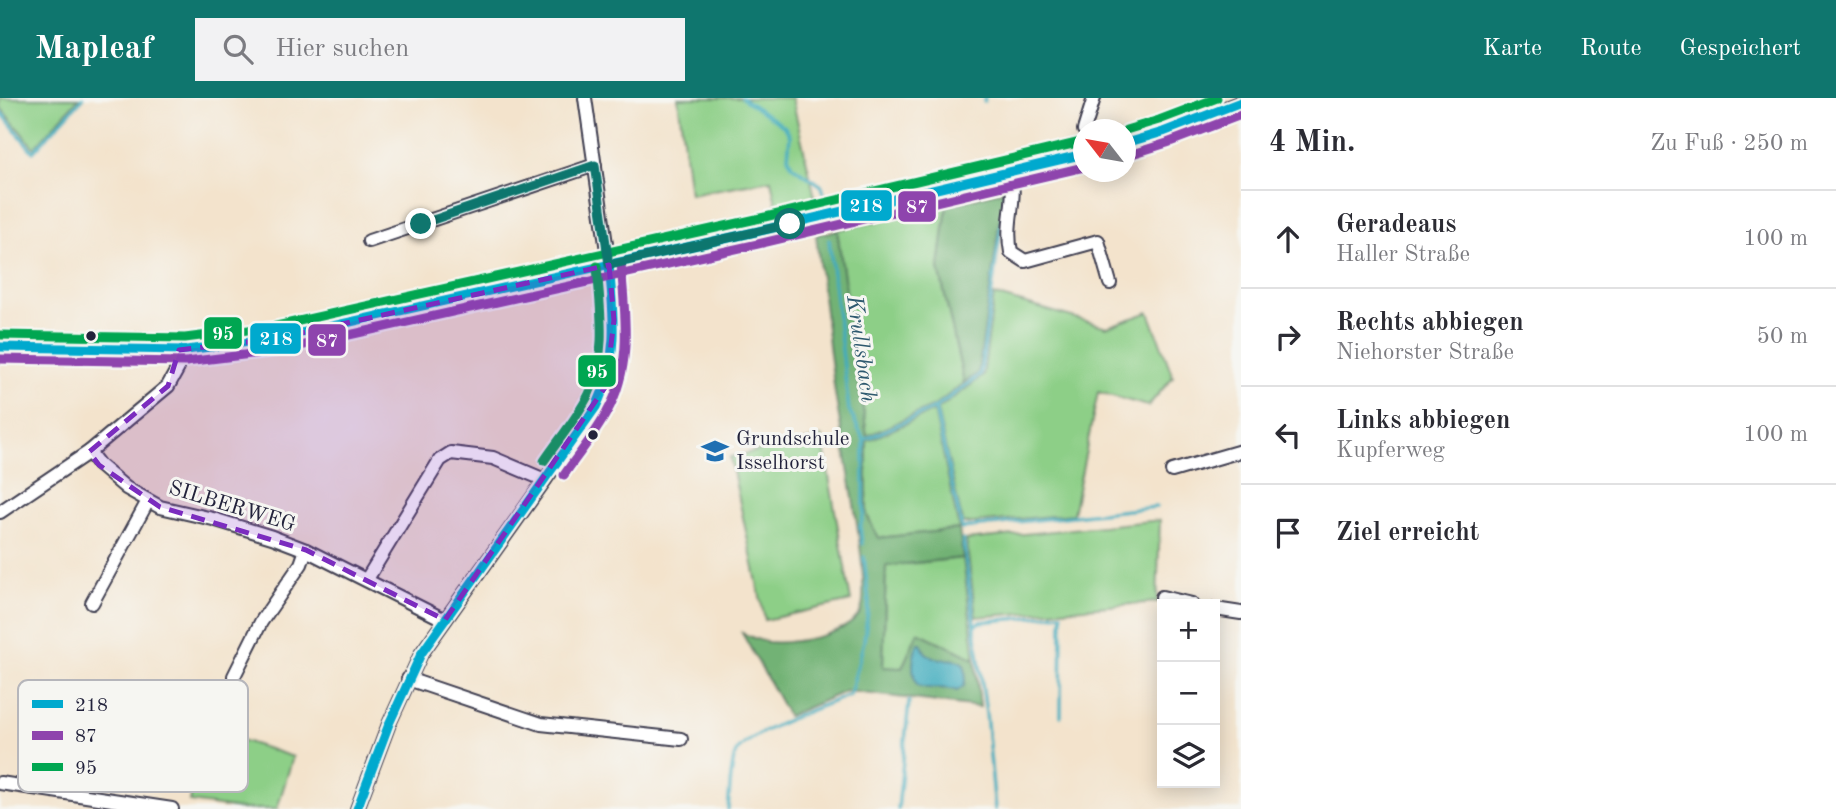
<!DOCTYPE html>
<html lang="de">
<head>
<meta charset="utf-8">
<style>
  :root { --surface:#fff; --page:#f2f2f3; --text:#2b2b33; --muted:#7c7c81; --line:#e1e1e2; --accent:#0f766e }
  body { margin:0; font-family:"Old Standard TT",serif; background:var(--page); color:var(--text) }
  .controls { position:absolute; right:21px; bottom:21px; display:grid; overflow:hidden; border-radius:0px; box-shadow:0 4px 18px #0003 }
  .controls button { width:63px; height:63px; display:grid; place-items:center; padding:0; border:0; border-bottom:2px solid var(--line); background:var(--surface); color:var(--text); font:35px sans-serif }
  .compass { position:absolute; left:1073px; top:21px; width:63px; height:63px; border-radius:50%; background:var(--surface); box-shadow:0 4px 18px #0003; rotate:301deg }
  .stop { position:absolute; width:21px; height:21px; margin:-16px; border:5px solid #0f766e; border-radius:50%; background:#fff }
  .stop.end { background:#0f766e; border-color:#fff; box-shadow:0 2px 7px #0008 }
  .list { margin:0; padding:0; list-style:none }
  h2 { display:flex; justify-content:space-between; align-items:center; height:91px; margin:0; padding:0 28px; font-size:30px }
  h2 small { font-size:23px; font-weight:400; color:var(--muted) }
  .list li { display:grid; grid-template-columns:46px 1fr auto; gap:21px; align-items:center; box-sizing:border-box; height:98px; padding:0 28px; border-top:2px solid var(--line) }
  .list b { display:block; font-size:26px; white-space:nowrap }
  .list p { margin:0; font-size:23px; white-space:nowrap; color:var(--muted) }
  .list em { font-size:23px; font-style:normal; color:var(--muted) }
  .icon { flex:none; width:38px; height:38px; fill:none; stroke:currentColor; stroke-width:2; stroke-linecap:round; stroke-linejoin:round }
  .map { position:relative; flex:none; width:1241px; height:711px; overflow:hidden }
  header { display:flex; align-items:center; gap:42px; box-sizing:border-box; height:98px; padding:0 35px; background:var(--accent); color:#fff }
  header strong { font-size:33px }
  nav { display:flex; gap:38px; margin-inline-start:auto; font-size:24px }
  .search { width:490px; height:63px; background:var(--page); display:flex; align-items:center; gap:18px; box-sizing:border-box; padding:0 24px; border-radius:0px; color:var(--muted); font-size:26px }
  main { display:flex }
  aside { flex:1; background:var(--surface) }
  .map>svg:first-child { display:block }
  .green { fill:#8dcf87; stroke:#587861; stroke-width:2 }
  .forest { fill:#72b274; stroke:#4a6a58; stroke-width:2 }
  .water { fill:#3facbe; stroke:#30677c; stroke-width:2 }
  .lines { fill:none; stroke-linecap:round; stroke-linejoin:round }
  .stream { stroke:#3facbe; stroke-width:3.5 }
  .minor-casing { stroke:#413f51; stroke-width:16 }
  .minor { stroke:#fff; stroke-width:12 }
  .bus-1-casing { stroke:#f6f6f2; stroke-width:14 }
  .bus-2-casing { stroke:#f6f6f2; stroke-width:14 }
  .bus-3-casing { stroke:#f6f6f2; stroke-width:14 }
  .bus-1 { stroke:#00a9ce; stroke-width:9 }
  .bus-2 { stroke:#8e44ad; stroke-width:9 }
  .bus-3 { stroke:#00a651; stroke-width:9 }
  .route { stroke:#0f766e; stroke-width:9 }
  .marked { fill:#7b2cbf; fill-opacity:0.2; stroke:#7b2cbf; stroke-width:5; stroke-dasharray:14 9; stroke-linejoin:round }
  .bus-dot { fill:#22223b; stroke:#f6f6f2; stroke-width:2.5 }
  .labels { text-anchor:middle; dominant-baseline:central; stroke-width:6; stroke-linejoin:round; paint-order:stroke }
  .poi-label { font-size:21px; fill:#22223b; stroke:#f6f6f2; text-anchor:start }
  .street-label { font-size:21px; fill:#22223b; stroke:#f6f6f2 }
  .water-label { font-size:23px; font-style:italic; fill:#2e596f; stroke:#f6f6f2 }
  .key { fill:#f6f6f2; stroke:#b6b6bb; stroke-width:2 }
  .key-label { font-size:19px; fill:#22223b }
  .line-badge { stroke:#f6f6f2; stroke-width:2.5 }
  .badge-label { font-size:19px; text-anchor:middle; font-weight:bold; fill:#fff }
</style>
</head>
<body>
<header>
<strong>Mapleaf</strong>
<div class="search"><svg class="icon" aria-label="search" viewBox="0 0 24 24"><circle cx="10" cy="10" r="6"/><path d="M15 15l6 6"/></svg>Hier suchen</div>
<nav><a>Karte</a><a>Route</a><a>Gespeichert</a></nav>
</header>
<main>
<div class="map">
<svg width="1241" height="711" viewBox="0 0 1241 711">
  <rect width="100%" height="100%" fill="#f6f6f2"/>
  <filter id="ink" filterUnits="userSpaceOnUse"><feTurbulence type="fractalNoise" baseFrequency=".0143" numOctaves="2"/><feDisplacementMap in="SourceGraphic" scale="14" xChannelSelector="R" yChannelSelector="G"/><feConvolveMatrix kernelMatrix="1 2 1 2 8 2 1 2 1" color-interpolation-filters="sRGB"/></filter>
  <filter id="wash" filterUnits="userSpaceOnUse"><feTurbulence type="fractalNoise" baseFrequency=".00686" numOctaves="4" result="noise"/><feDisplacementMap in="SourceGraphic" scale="28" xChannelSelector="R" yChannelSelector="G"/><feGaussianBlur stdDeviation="1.57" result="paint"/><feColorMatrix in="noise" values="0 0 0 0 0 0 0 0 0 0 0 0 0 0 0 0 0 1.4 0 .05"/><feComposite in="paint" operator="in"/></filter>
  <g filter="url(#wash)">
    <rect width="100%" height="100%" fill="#f3e3cc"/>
    <g class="green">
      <path d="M0,0H79L34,50L0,9Z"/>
      <path d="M678,0H792L817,108L778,115L771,82L690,96Z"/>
      <path d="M947,108L939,170L964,285L934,308L867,338L837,132Z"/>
      <path d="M994,197L1107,229L1149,214L1173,279L1148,308L1098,294L1073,416L963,426L937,312L983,278Z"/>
      <path d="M934,313L959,431L878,440L867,417V343Z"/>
      <path d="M822,339L851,503L765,522L730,359Z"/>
      <path d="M1160,422L1157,504L976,519L966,442Z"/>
      <path d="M963,460L975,561L918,534L902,570H883L886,468Z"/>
      <path d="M205,630L293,659L277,711H240L190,704Z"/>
    </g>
    <g class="forest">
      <path d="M1004,92L978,275L964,285L939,170L947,108Z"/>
      <path d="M837,132L867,338V417L878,440L959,431L963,460L886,468L883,569L902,570L918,534L975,561L980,609L846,593L788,618L742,535C750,538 759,543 767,544C792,546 846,538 860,515C874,491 840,332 835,295C828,242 822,190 816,137Z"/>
    </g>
    <path class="water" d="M918,545H921C923,548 923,552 926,555C943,570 973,547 964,588L957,593C944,587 929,594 917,587C911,573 912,559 918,545Z"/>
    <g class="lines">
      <g class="stream">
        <path d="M742,0L785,29L790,38L788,59L792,68L822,88L826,105"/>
        <path d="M984,3L985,0"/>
        <path d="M0,13L33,54L83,0"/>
        <path d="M829,142L849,312L864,342V415L860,429L862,446"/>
        <path d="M935,310L962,431"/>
        <path d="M864,342L935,310L980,277L1006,92"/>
        <path d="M962,430L1156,409"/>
        <path d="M963,442L986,615L995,711"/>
        <path d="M975,527L980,524L1062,516L1061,618"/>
        <path d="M728,711C730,694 730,673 735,657C742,636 828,606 850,597L864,543L869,505L864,459"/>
        <path d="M898,711L909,604"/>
      </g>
    </g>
  </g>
  <g filter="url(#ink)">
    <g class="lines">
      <defs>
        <g id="minor">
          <path d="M1084,32L1094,0"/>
          <path d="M1126,45L1163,34L1241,4"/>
          <path d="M1011,75C1017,104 1005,124 1011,154L1025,163L1098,143L1110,185"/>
          <path d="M369,143L595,67"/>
          <path d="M0,249L186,252L274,241L755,134L1084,56"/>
          <path d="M89,354L99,367L126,390L160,409L213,421L272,439L306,452L445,522"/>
          <path d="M1172,373L1241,353"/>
          <path d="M0,414L89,354L168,288L178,270L179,252"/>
          <path d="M367,481L440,362L451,355L493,360L545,382"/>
          <path d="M1162,499L1192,506"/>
          <path d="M92,505L148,403"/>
          <path d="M1215,511L1241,515"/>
          <path d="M234,578L261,524L301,466L306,452"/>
          <path d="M408,581L541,626L681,641"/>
          <path d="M0,685L172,711"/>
          <path d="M357,711L389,626L421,556L545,382L596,309L606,288L611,268L614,222L606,146L585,0"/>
        </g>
      </defs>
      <use href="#minor" class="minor-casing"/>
      <use href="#minor" class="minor"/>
      <defs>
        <g id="bus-1">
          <path d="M1126,45L1163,34L1241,4"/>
          <path d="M0,249L186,252L274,241L755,134L1084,56"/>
          <path d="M357,711L389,626L421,556L596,309C619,261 614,218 609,167"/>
        </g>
        <g id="bus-2">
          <path d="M1129,57L1167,45L1241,17"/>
          <path d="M0,261L186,264L277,253L758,146L1084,69"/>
          <path d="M564,377C578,356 595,337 607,314C633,268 625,217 621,166"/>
        </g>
        <g id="bus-3">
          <path d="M1126,32L1159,22L1217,0"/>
          <path d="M0,237L185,240L272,229L752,122L1081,44"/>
          <path d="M544,363C559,341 577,320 589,296C608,256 600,210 597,168"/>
        </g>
      </defs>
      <use href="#bus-1" class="bus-1-casing"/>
      <use href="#bus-2" class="bus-2-casing"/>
      <use href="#bus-3" class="bus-3-casing"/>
      <use href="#bus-1" class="bus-1"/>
      <use href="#bus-2" class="bus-2"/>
      <use href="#bus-3" class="bus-3"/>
    </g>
  </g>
  <g class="lines" filter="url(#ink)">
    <path class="route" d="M421,126L595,67L609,167L790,126"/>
  </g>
  <path class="marked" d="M609,167L614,222L606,288L445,522L306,452L160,409L99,367L89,354L168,288L179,252L274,241Z"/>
  <defs>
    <symbol id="school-bare" viewBox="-9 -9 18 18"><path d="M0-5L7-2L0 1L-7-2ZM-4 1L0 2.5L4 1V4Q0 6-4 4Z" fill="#1f6fb2" stroke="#f6f6f2" stroke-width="2.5" paint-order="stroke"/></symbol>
  </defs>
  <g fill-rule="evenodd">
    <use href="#school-bare" x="696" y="334" width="38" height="38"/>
  </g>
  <g class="bus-dot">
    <circle cx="91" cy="238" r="6"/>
    <circle cx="593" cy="337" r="6"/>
  </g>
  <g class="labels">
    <g class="poi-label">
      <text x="736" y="341">Grundschule<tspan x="736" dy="24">Isselhorst</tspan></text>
    </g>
    <g class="street-label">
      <text transform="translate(232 409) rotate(17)">SILBERWEG</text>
    </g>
    <g class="water-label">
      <text transform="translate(861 251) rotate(82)">Krullsbach</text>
    </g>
  </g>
  <rect x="18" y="582" width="230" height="112" rx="10" class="key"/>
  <rect x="32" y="602" width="31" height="8" fill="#00a9ce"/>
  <rect x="32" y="633" width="31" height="9" fill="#8e44ad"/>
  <rect x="32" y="665" width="31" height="8" fill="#00a651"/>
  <g class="key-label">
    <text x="75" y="613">218</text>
    <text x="75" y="644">87</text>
    <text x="75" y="676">95</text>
  </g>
  <g class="line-badge">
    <rect x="840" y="91" width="53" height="33" rx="7" fill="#00a9ce"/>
    <rect x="897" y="92" width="40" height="33" rx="7" fill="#8e44ad"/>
    <rect x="203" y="218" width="40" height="34" rx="7" fill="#00a651"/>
    <rect x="249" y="224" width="53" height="33" rx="7" fill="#00a9ce"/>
    <rect x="307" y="225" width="40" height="34" rx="7" fill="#8e44ad"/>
    <rect x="577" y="256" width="40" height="34" rx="7" fill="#00a651"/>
  </g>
  <g class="badge-label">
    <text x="866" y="114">218</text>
    <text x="917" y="115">87</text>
    <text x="223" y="242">95</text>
    <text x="276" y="247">218</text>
    <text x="327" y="249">87</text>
    <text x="597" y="280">95</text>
  </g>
</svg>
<div class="controls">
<button>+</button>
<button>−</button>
<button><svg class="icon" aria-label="layers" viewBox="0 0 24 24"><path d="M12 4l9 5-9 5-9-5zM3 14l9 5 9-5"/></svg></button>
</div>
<svg class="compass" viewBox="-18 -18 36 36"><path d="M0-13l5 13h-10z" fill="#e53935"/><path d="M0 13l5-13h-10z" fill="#7c7c81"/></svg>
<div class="stop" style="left:790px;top:126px"></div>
<div class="stop end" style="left:421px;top:126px"></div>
</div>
<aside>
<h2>4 Min.<small>Zu Fuß · 250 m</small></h2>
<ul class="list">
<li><svg class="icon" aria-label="ahead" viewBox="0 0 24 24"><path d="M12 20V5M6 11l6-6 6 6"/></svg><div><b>Geradeaus</b><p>Haller Straße</p></div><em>100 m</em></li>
<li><svg class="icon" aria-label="right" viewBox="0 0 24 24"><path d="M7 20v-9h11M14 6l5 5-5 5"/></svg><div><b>Rechts abbiegen</b><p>Niehorster Straße</p></div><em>50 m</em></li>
<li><svg class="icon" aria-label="left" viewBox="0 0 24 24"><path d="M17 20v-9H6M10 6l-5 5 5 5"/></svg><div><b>Links abbiegen</b><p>Kupferweg</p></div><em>100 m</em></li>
<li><svg class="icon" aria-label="arrive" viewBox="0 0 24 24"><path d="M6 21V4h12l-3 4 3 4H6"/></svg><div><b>Ziel erreicht</b></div></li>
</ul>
</aside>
</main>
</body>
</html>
